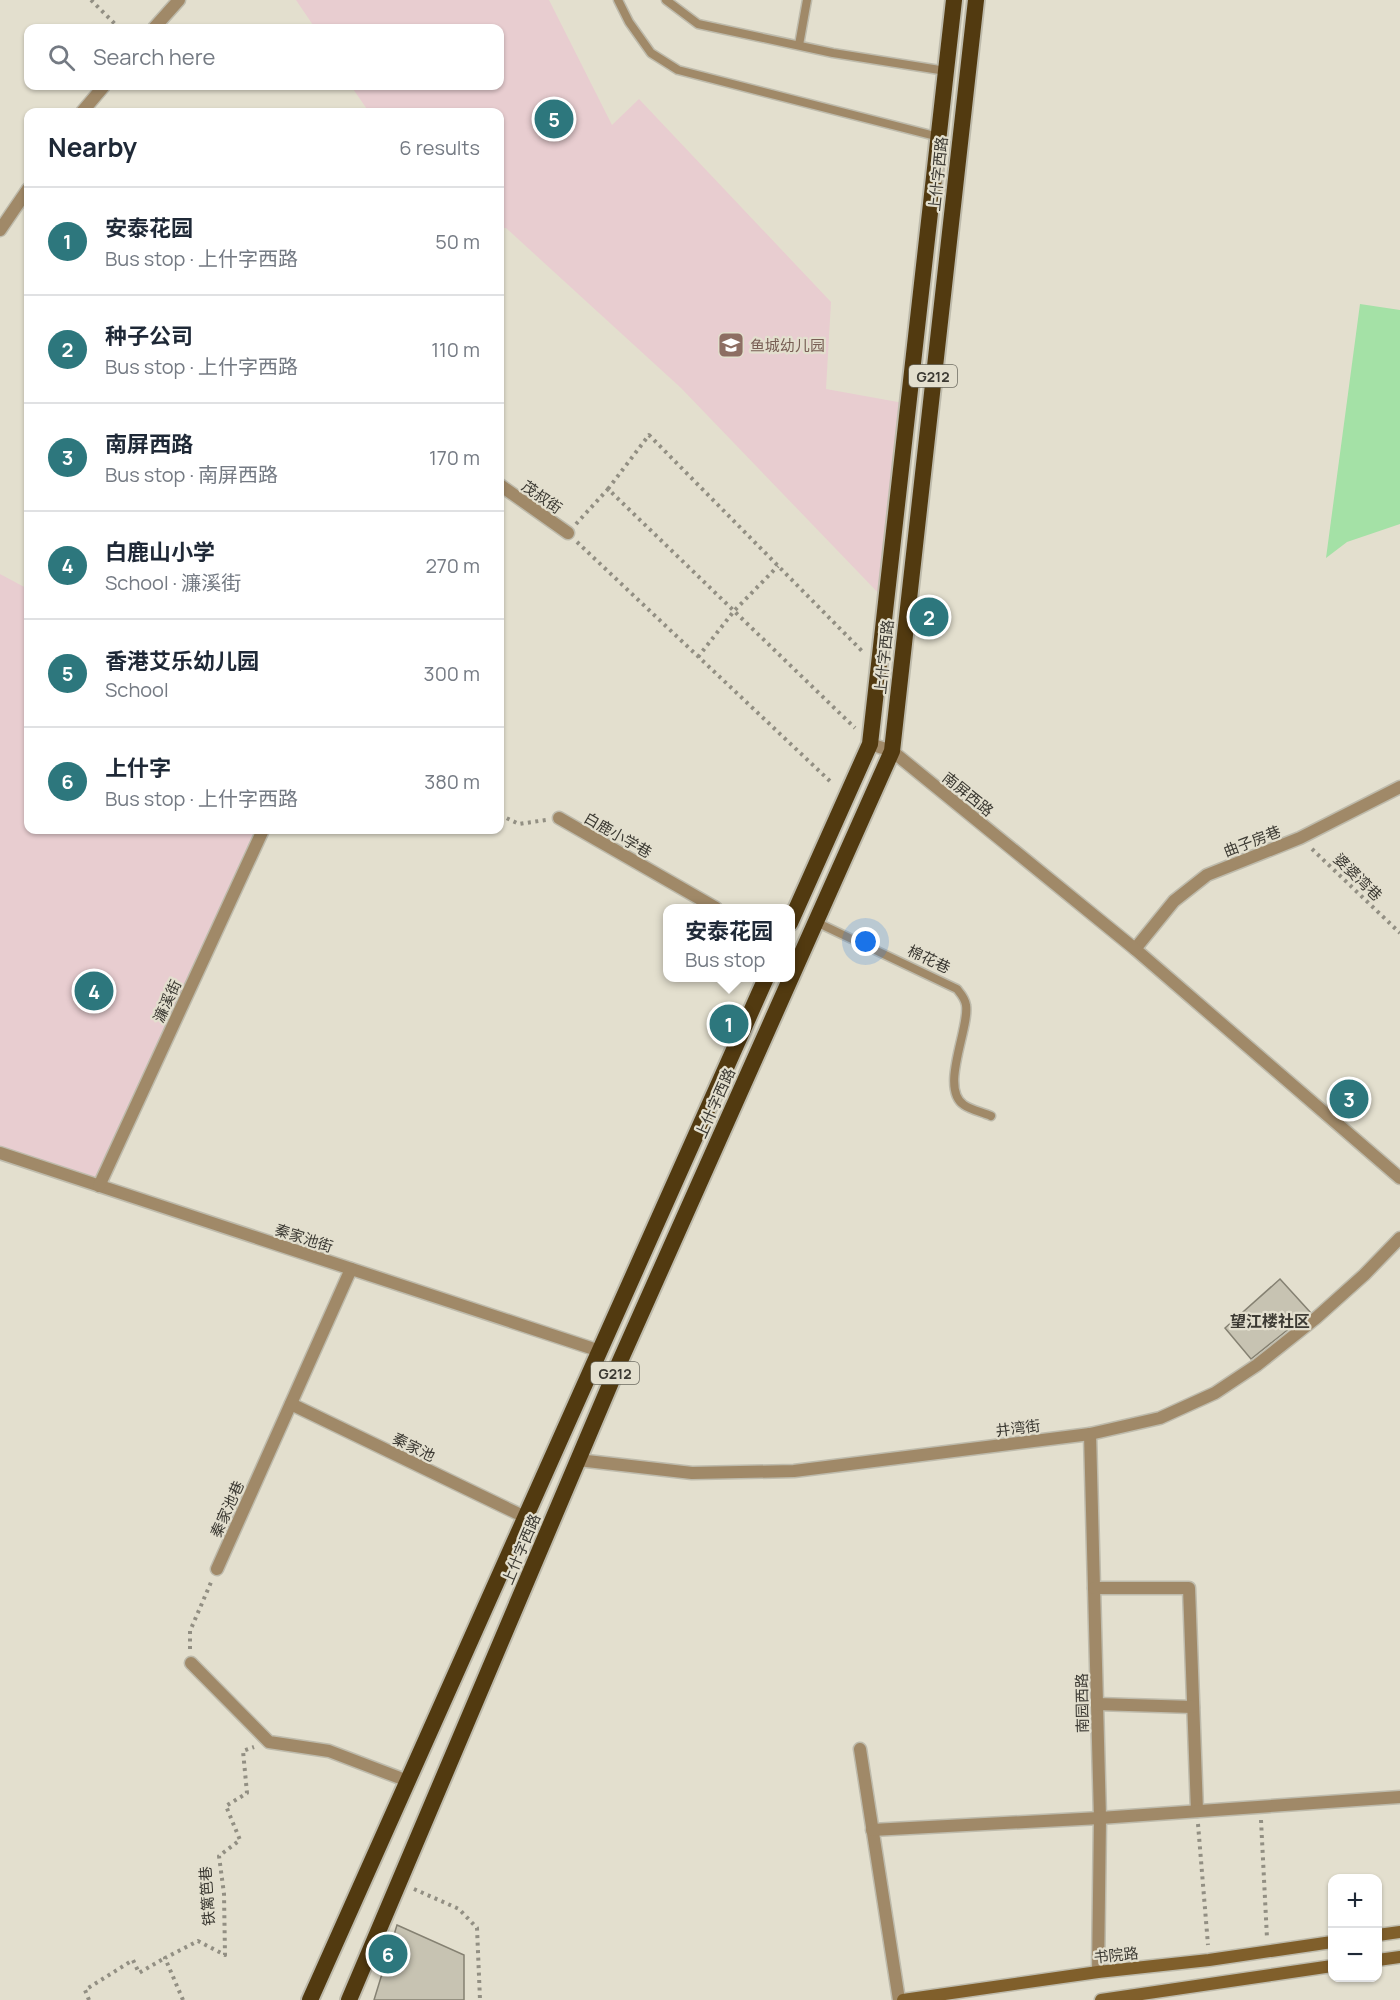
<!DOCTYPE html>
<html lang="en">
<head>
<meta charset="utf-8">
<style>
  :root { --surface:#fff; --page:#f2f2f3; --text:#1f2937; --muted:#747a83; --line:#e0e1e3; --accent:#2d777d }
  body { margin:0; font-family:Manrope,"Noto Sans SC",sans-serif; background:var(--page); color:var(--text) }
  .controls { position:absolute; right:18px; bottom:18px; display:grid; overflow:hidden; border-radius:12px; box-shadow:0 2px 4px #0004 }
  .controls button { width:54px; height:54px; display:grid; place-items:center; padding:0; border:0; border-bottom:2px solid var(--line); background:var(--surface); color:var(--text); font:30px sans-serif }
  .you { position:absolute; left:866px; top:942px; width:21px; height:21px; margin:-15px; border:4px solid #fff; border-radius:50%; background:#1a73e8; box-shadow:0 0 0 9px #1a73e833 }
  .badge { display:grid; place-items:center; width:39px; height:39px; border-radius:50%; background:var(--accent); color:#fff; font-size:20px; font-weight:700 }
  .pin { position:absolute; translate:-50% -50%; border:3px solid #fff; box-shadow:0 2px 6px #0006 }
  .popup { position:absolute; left:663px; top:904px; width:132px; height:78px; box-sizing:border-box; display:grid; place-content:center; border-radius:12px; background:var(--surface); filter:drop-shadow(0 2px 4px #0005); font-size:20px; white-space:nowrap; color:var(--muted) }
  .popup b { font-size:22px; color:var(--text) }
  .popup::after { content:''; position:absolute; left:50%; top:100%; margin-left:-12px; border:12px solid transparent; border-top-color:var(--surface) }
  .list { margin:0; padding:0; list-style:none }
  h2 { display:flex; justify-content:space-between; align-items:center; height:78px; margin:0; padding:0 24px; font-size:26px }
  h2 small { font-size:20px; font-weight:400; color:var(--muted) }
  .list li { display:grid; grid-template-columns:39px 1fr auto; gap:18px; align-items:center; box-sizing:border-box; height:108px; padding:0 24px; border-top:2px solid var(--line) }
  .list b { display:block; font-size:22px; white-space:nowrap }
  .list p { margin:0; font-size:20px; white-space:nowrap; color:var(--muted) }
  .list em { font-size:20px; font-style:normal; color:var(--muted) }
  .icon { flex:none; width:33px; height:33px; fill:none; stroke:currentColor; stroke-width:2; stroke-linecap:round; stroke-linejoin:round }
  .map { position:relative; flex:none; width:1400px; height:2000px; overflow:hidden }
  .search { position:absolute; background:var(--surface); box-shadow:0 2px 4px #0004; left:24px; top:24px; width:480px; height:66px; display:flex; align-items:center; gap:15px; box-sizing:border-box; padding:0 21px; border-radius:12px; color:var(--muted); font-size:22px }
  .panel { position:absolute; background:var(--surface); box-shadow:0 2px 4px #0004; left:24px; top:108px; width:480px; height:726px; border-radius:12px }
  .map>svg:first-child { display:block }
  .education { fill:#e8cdd0 }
  .green { fill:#a4e1a6 }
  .building { fill:#c7c3b2; stroke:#858172; stroke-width:1.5 }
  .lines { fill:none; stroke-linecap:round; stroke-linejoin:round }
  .service-casing { stroke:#bebbac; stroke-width:11 }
  .minor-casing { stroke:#bebbac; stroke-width:15 }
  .tertiary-casing { stroke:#bebbac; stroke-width:15 }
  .secondary-casing { stroke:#bebbac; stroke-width:15 }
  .trunk-casing { stroke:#bebbac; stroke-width:20 }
  .path { stroke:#928f83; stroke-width:4; stroke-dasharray:3 4.5; stroke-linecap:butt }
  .service { stroke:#a08968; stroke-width:8 }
  .minor { stroke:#a08968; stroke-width:12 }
  .tertiary { stroke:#a08968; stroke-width:12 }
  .secondary { stroke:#805f2b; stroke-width:12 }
  .trunk { stroke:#523a10; stroke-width:16 }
  .labels { text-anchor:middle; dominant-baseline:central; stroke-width:4.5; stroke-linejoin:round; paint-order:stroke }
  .shield { fill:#e3dfce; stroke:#6e6c62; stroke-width:1.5 }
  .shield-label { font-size:14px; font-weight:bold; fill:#3c3a33 }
  .street-label { font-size:15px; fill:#3c3a33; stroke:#e3dfce }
  .education-label { font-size:15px; fill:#785e54; stroke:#e3dfce; text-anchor:start }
  .neighbourhood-label { font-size:16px; font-weight:bold; fill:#3c3a33; stroke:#e3dfce }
</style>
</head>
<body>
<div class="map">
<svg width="1400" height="2000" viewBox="0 0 1400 2000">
  <rect width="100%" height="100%" fill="#e3dfce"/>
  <g class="education">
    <path d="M296,0H549L612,125L639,99L831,302L826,389L909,404L886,601L681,388L506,228H500V112H369L351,86H500V28H315Z"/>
    <path d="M0,574L28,589V830H263L99,1186L0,1153Z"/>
  </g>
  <path class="green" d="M1360,304L1400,310V524L1347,542L1326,558Z"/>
  <g class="building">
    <path d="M1280,1279L1310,1312L1251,1359L1225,1328Z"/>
    <path d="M397,1925L464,1955V2000H374Z"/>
  </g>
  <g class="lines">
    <defs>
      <g id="service">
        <path d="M618,0L629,22L651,53L678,70L939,137"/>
        <path d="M666,0L698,24L833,53L946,71"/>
        <path d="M799,45L807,0"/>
        <path d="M816,922L957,989C961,994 965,998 966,1005C970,1028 939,1088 964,1105C971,1110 982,1112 991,1116"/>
      </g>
      <g id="minor">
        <path d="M154,28L179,0"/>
        <path d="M82,112L104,86"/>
        <path d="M0,230L28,189"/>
        <path d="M500,485L568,533"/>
        <path d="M559,818L716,908"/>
        <path d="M1135,949L1174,901L1207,875L1300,838L1400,787"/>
        <path d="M0,1153L600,1351"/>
        <path d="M99,1186L263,830"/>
        <path d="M291,1404L525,1517"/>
        <path d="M1090,1434L1100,1818L1098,1972"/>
        <path d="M578,1460L692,1473L794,1471L1090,1434L1160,1418L1215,1393L1257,1365L1316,1318L1364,1275L1400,1238"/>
        <path d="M217,1569L351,1269"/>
        <path d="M1094,1588H1189L1197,1811"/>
        <path d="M191,1663L269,1742L329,1751L408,1781"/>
        <path d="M1097,1704L1193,1707"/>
        <path d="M860,1749L899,2000"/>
        <path d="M872,1830L1100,1818L1400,1797"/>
      </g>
      <path id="tertiary" d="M870,744L892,751L1135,949L1400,1178"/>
      <g id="secondary">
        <path d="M1378,1935L1400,1932"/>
        <path d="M1378,1960L1400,1957"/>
        <path d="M903,2000L1098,1972L1209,1960L1332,1942"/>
        <path d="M1101,2000L1332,1966"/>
      </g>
      <g id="trunk">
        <path d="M790,923L870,744L954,0"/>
        <path d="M310,2000L766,978"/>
        <path d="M349,2000L620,1361L892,751L976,0"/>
      </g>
    </defs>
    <use href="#service" class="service-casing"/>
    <use href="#minor" class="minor-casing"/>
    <use href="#tertiary" class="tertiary-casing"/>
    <use href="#secondary" class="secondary-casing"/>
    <use href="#trunk" class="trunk-casing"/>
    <g class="path">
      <path d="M91,0L119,28"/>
      <path d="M608,489L649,435L862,651"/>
      <path d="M576,524L608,489L855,728"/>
      <path d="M577,542L833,784"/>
      <path d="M698,657L734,611L778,566"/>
      <path d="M500,815L519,824L546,820"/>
      <path d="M1312,849L1400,933"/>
      <path d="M190,1649V1631L212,1580"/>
      <path d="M1261,1820L1267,1938"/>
      <path d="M1198,1824L1208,1945"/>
      <path d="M414,1889L459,1909L477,1928L480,2000"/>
      <path d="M89,2000L85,1990L133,1960L139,1973L165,1958"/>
      <path d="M183,2000L165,1958L198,1941L225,1955L224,1894L219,1856L240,1840L226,1806L247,1793L243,1751L254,1747"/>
    </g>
    <use href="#service" class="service"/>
    <use href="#minor" class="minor"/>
    <use href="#tertiary" class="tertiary"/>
    <use href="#secondary" class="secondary"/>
    <use href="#trunk" class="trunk"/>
  </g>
  <defs>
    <symbol id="school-square" viewBox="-11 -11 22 22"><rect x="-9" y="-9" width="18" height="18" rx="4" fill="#8d6e63" stroke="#e3dfce"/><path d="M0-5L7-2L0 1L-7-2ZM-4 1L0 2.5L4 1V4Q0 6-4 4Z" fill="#fff"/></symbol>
  </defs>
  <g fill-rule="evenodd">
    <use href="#school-square" x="716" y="330" width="30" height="30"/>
  </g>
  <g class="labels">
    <g class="shield">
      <rect x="909" y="365" width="48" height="22" rx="4.5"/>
      <rect x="591" y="1362" width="48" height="22" rx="4.5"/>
    </g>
    <g class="shield-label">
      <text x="933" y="376">G212</text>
      <text x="615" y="1373">G212</text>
    </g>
    <g class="street-label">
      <text transform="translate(938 174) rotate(-84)">上什字西路</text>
      <text transform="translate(542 497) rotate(35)">茂叔街</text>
      <text transform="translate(884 657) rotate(-84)">上什字西路</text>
      <text transform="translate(968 794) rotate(39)">南屏西路</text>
      <text transform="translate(618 835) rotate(30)">白鹿小学巷</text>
      <text transform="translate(1252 841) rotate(-21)">曲子房巷</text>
      <text transform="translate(1358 877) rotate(44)">婆婆湾巷</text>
      <text transform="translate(929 959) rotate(25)">棉花巷</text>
      <text transform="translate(167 1001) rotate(-65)">濂溪街</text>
      <text transform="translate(715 1103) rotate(-66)">上什字西路</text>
      <text transform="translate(304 1238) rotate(18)">秦家池街</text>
      <text transform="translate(1018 1428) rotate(-7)">井湾街</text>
      <text transform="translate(414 1447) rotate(26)">秦家池</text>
      <text transform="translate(227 1509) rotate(-66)">秦家池巷</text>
      <text transform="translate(521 1549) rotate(-67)">上什字西路</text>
      <text transform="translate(1082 1703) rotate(-91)">南园西路</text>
      <text transform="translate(207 1896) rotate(-94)">铁篱笆巷</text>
      <text transform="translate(1116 1955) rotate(-6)">书院路</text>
    </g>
    <g class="education-label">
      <text x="750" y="345">鱼城幼儿园</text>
    </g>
    <g class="neighbourhood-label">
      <text x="1270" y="1321">望江楼社区</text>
    </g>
  </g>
</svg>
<div class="controls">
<button>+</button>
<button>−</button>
</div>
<div class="you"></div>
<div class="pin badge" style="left:729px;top:1024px">1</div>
<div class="popup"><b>安泰花园</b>Bus stop</div>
<div class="pin badge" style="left:929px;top:617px">2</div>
<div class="pin badge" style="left:1349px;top:1099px">3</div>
<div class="pin badge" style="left:94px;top:991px">4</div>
<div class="pin badge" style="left:554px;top:119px">5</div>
<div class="pin badge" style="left:388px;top:1954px">6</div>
<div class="search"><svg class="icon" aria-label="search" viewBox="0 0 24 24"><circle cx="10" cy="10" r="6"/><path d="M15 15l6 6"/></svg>Search here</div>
<section class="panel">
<h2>Nearby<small>6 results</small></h2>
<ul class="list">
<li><span class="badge">1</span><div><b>安泰花园</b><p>Bus stop · 上什字西路</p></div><em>50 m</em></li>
<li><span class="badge">2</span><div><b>种子公司</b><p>Bus stop · 上什字西路</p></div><em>110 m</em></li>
<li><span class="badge">3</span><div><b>南屏西路</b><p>Bus stop · 南屏西路</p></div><em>170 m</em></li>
<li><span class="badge">4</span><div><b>白鹿山小学</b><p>School · 濂溪街</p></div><em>270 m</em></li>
<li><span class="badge">5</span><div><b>香港艾乐幼儿园</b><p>School</p></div><em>300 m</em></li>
<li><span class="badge">6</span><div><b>上什字</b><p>Bus stop · 上什字西路</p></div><em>380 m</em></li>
</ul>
</section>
</div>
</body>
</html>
